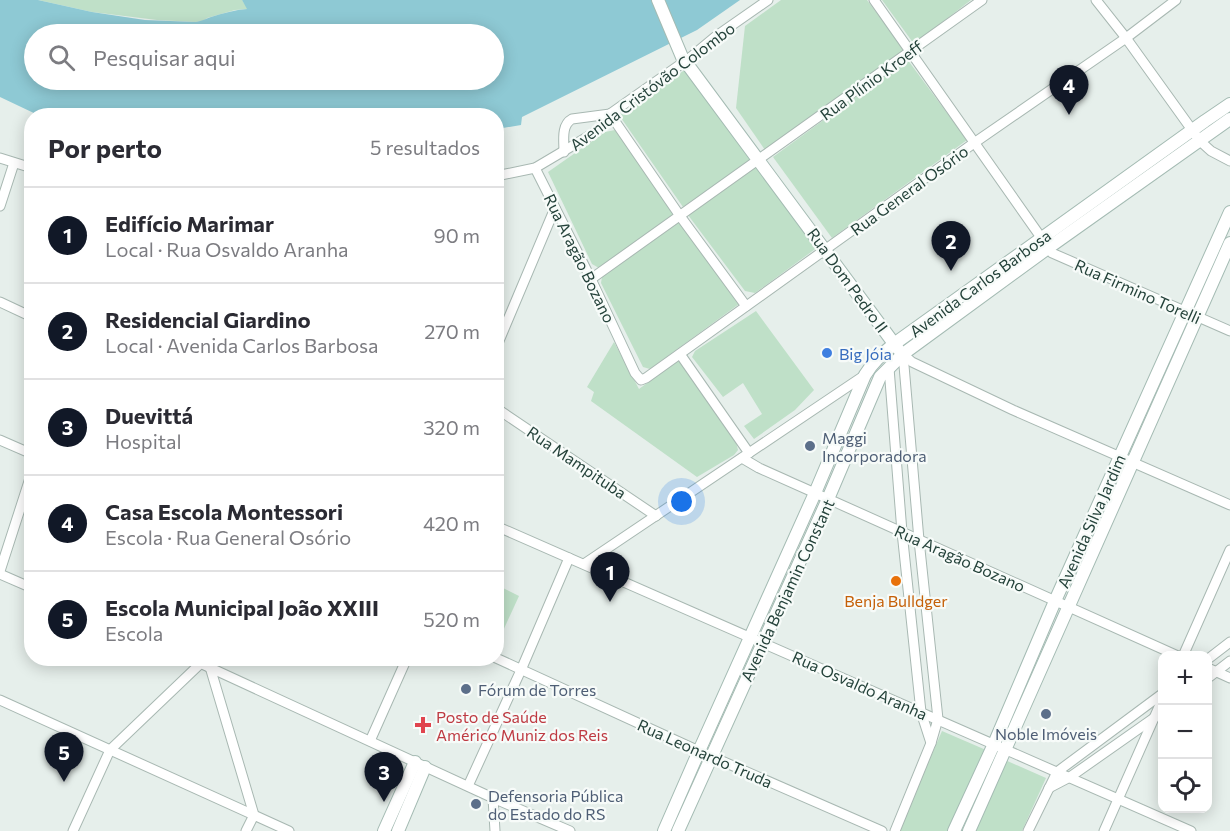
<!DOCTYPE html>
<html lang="pt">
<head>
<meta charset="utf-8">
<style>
  :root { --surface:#fff; --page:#f7f7f7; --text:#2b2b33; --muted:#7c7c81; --line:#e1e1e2; --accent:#111827 }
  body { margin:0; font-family:Commissioner,sans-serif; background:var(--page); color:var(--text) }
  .controls { position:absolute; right:18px; bottom:18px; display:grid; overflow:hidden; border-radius:12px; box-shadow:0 3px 15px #0003 }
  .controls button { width:54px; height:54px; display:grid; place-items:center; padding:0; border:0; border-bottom:2px solid var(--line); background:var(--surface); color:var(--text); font:30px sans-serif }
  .you { position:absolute; left:682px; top:502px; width:21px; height:21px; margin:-15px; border:4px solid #fff; border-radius:50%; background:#1a73e8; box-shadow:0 0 0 9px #1a73e833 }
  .badge { display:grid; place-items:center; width:39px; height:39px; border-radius:50%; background:var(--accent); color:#fff; font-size:20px; font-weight:700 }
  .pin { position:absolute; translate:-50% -50px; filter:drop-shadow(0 2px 3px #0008) }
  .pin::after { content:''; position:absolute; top:32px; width:21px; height:18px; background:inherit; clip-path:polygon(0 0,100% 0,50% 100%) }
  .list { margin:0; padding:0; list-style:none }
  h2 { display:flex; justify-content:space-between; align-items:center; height:78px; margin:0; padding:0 24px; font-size:26px }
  h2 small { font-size:20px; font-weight:400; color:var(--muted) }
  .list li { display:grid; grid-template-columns:39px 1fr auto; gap:18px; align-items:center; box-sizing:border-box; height:96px; padding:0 24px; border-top:2px solid var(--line) }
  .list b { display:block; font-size:22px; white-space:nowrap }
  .list p { margin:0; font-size:20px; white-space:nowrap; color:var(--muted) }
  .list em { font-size:20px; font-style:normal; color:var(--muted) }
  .icon { flex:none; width:33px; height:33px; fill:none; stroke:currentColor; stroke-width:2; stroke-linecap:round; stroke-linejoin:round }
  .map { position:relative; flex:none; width:1230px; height:831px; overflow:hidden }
  .search { position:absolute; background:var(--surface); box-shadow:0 3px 15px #0003; left:24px; top:24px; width:480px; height:66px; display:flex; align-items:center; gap:15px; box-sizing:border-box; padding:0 21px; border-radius:33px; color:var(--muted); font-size:22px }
  .panel { position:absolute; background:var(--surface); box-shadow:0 3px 15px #0003; left:24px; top:108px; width:480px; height:558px; border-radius:24px }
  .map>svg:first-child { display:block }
  .green { fill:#bfe0c8 }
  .water { fill:#8ec9d4; fill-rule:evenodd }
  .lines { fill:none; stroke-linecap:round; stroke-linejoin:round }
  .street-casing { stroke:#a8b8b2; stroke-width:11 }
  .secondary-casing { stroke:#a4bbb3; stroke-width:14 }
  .street { stroke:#fff; stroke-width:9 }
  .secondary { stroke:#fff; stroke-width:12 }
  .shop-dot { fill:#3f7fe0; stroke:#f7fbf9; stroke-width:2 }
  .service-dot { fill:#5c6f8a; stroke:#f7fbf9; stroke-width:2 }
  .food-dot { fill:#e8710a; stroke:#f7fbf9; stroke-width:2 }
  .health-dot { fill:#e0444e; stroke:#f7fbf9; stroke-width:2 }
  .labels { text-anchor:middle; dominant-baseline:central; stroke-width:4.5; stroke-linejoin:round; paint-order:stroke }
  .street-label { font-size:16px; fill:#24423a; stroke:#f7fbf9 }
  .shop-label { font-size:16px; fill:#366cbe; stroke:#f7fbf9; text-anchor:start }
  .service-label { font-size:16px; fill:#4e5e75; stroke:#f7fbf9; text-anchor:start }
  .food-label { font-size:16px; fill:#c56008; stroke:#f7fbf9 }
  .health-label { font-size:16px; fill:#be3a42; stroke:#f7fbf9; text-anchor:start }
</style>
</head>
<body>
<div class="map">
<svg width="1230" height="831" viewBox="0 0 1230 831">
  <rect width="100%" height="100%" fill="#e6efeb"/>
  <g class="green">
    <path d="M38,0H242L248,9L235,10L207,18L203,21L196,22L157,20L92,12Z"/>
    <path d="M781,0H867L904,50L765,150L736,108L745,26Z"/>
    <path d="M882,0H971L914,44Z"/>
    <path d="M907,59L967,140L832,238L773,157Z"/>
    <path d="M689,67L753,159L683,207L619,115Z"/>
    <path d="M615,130L675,213L599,268L592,264L548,172L605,132Z"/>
    <path d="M758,165L818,247L755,293L745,291L688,215Z"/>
    <path d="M680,221L739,304L650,369L643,367L601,283L602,277Z"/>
    <path d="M756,311L814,390L795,410L754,439L744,426L762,414L743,383L723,397L692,357L695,351Z"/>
    <path d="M614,342L639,389L677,361L685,362L736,442L738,450L734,455L697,477L591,401L594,392L587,387Z"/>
    <path d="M497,585L519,596L502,633L497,630Z"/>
    <path d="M942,731L986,750L950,831H898Z"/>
    <path d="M1005,760L1046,778L1022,831H973Z"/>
  </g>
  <path class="water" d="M0,0H38L92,12L145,20L196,22C202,21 205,19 211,17C223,13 235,10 247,9L242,0H740L697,30L522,117L521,125L497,129L496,116L38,115L0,97ZM34,34H494V80H34Z"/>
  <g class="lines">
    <defs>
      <g id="street">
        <path d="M874,0L1052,253L1230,331"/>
        <path d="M1096,0L1126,38L1200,141L1211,151L1230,161"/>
        <path d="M610,114L680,216L746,306"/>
        <path d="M564,152C564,141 561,125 572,119L610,114"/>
        <path d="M0,158L32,168"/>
        <path d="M535,168L591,279L635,373L641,380L646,378L974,143L1126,38L1176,0"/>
        <path d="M496,176L535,168L594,133L601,127L610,114L691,57L715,37L768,0"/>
        <path d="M0,206L14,163"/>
        <path d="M591,279L982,0"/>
        <path d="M0,302L32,317"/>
        <path d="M496,348L555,208"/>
        <path d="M680,354L749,453"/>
        <path d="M903,354L912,362L1013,410L1230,505"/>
        <path d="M889,368L902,532L921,712L931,743"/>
        <path d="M496,408L656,516"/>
        <path d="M0,440L32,454"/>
        <path d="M742,458L759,468L815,493L1178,656"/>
        <path d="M496,526L1191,831"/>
        <path d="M584,564L865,375"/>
        <path d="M0,571L32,472"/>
        <path d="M0,574L32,588"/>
        <path d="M1183,656L1230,550"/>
        <path d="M189,658L493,798L570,831"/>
        <path d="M212,658L210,667L254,815L246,831"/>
        <path d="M496,658L699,751L882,831"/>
        <path d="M1208,659L1230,642"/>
        <path d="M1208,668L1230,678"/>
        <path d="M1208,678L1230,661"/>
        <path d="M0,700L289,831"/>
        <path d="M370,741L407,658"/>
        <path d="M468,786L521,670L569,558"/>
        <path d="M1049,788L1070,777L1154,718"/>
        <path d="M493,798L495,831"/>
        <path d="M73,831L110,750L200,664"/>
        <path d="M895,831L931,743L938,719L919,540L903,354"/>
        <path d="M1028,831L1057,772L1162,694"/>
        <path d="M1104,831L1162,700"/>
      </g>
      <g id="secondary">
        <path d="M658,0L682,57L898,349"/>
        <path d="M384,831L415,762"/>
        <path d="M398,831L425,767"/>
        <path d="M664,831L699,751L815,493L865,375C873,362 882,354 894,344L1205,121L1230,104"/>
        <path d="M678,831L828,499L880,377L903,354L1048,248L1230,119"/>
        <path d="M954,831L994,744L1055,601L1230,212"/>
        <path d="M969,831L1230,243"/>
      </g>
    </defs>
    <use href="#street" class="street-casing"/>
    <use href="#secondary" class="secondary-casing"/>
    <use href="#street" class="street"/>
    <use href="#secondary" class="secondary"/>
  </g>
  <circle class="shop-dot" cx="827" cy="353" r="6"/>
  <g class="service-dot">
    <circle cx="810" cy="446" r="6"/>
    <circle cx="466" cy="689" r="6"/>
    <circle cx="1046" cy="714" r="6"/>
    <circle cx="476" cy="804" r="6"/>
  </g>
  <circle class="food-dot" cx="896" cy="581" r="6"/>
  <path class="health-dot" d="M420 716h6v6h6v6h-6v6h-6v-6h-6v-6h6z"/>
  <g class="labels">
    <g class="street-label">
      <text transform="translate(871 80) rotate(-36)">Rua Plínio Kroeff</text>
      <text transform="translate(652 86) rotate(-37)">Avenida Cristóvão Colombo</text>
      <text transform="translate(909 190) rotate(-36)">Rua General Osório</text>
      <text transform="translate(580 258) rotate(64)">Rua Aragão Bozano</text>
      <text transform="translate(848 280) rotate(54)">Rua Dom Pedro II</text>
      <text transform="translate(980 283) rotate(-36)">Avenida Carlos Barbosa</text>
      <text transform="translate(1138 291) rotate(24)">Rua Firmino Torelli</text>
      <text transform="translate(577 462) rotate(34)">Rua Mampituba</text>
      <text transform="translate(1091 521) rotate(-66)">Avenida Silva Jardim</text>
      <text transform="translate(960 558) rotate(24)">Rua Aragão Bozano</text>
      <text transform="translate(787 590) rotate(-65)">Avenida Benjamin Constant</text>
      <text transform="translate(860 685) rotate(24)">Rua Osvaldo Aranha</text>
      <text transform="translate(705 753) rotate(24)">Rua Leonardo Truda</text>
    </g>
    <g class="shop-label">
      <text x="839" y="353">Big Jóia</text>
    </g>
    <g class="service-label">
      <text x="822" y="437">Maggi<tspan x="822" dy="18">Incorporadora</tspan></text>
      <text x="478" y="689">Fórum de Torres</text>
      <text x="1046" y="733" text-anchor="middle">Noble Imóveis</text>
      <text x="488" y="795">Defensoria Pública<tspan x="488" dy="18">do Estado do RS</tspan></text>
    </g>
    <g class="food-label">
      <text x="896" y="600">Benja Bulldger</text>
    </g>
    <g class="health-label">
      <text x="436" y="716">Posto de Saúde<tspan x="436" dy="18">Américo Muniz dos Reis</tspan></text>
    </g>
  </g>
</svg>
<div class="controls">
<button>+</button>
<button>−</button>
<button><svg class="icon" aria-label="locate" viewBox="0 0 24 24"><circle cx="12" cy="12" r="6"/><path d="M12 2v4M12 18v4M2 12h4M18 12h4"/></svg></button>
</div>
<div class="you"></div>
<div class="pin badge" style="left:610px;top:602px">1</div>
<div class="pin badge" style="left:951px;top:271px">2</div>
<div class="pin badge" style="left:384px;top:802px">3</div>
<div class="pin badge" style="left:1069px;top:115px">4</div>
<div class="pin badge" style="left:64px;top:782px">5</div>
<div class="search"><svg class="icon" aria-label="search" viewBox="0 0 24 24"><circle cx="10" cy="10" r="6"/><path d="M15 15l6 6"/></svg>Pesquisar aqui</div>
<section class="panel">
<h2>Por perto<small>5 resultados</small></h2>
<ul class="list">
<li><span class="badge">1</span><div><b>Edifício Marimar</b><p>Local · Rua Osvaldo Aranha</p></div><em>90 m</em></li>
<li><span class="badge">2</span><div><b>Residencial Giardino</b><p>Local · Avenida Carlos Barbosa</p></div><em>270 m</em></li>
<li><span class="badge">3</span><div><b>Duevittá</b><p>Hospital</p></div><em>320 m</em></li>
<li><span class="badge">4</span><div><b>Casa Escola Montessori</b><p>Escola · Rua General Osório</p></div><em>420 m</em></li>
<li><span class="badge">5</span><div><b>Escola Municipal João XXIII</b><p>Escola</p></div><em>520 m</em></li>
</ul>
</section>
</div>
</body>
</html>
